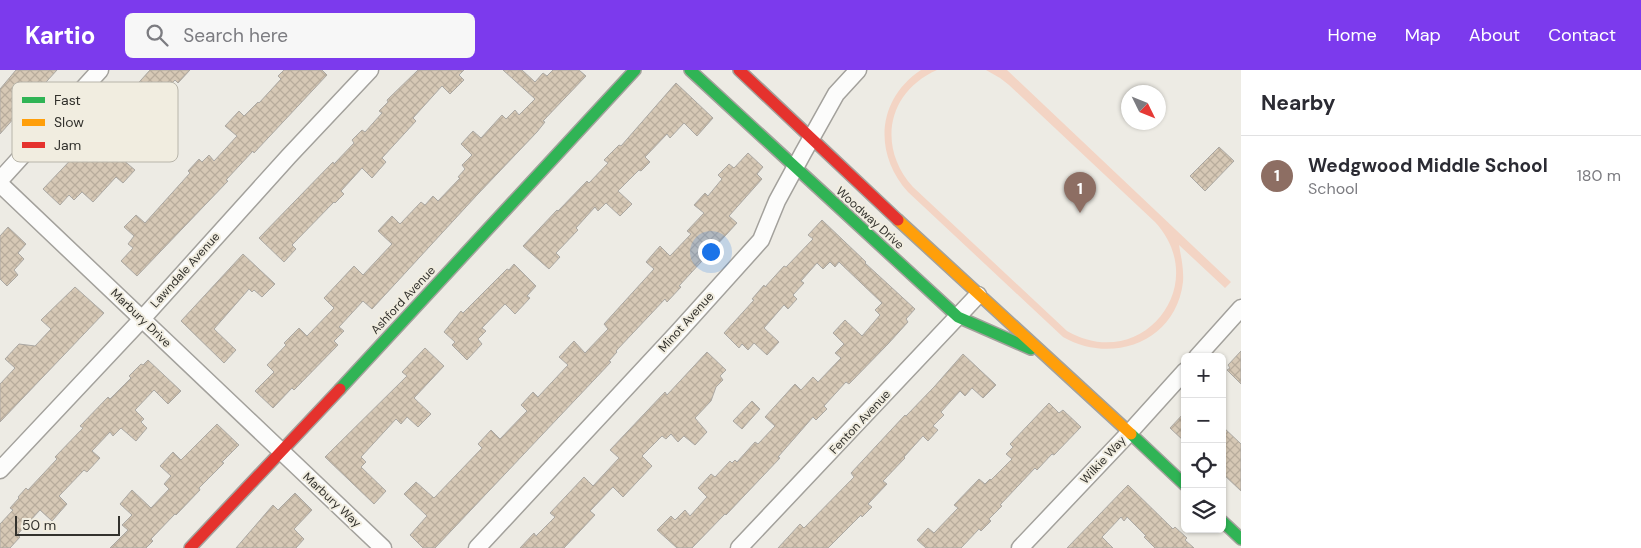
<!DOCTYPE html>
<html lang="en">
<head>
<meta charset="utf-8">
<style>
  :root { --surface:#fff; --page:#f7f7f7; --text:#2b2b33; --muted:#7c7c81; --line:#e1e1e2; --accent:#7c3aed }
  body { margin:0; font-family:"DM Sans",sans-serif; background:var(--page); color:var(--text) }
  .controls { position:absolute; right:15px; bottom:15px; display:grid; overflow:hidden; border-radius:8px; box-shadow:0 1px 4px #0004 }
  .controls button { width:45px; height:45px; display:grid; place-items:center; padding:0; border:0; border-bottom:1px solid var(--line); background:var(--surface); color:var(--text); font:25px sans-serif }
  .compass { position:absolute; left:1121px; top:15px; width:45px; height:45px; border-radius:50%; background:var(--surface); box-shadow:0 1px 4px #0004; rotate:133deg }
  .scale { position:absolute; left:15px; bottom:12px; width:105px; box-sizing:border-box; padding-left:5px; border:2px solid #33322d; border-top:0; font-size:14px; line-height:18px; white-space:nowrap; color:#33322d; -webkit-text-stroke:4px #f1ede0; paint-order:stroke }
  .you { position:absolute; left:710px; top:181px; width:18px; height:18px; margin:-12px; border:4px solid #fff; border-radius:50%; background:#1a73e8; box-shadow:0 0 0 8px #1a73e833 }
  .badge { display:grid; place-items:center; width:32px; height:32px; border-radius:50%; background:var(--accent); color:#fff; font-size:16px; font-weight:700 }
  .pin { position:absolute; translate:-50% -41px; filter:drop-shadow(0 1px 2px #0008) }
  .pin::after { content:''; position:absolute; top:26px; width:18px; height:15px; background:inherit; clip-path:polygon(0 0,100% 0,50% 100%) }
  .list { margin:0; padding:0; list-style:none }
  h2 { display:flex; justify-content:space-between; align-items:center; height:65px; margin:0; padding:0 20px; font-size:21px }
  h2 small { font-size:16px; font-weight:400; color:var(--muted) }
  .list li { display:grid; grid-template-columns:32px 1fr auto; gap:15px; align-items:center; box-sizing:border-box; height:80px; padding:0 20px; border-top:1px solid var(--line) }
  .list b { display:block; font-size:19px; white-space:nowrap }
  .list p { margin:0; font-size:16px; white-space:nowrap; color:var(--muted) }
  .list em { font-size:16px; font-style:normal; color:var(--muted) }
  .icon { flex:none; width:28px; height:28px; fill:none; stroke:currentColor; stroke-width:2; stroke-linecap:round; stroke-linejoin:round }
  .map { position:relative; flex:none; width:1241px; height:478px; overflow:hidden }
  header { display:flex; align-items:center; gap:30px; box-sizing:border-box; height:70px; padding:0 25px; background:var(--accent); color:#fff }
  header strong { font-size:24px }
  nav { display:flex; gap:28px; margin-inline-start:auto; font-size:18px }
  .search { width:350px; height:45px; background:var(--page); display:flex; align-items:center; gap:12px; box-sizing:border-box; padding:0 18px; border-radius:8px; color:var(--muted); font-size:19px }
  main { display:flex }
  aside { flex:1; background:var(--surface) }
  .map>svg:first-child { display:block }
  .pitch { fill:#f3d4c4 }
  .building { fill:url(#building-cross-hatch); stroke:#aba8a3 }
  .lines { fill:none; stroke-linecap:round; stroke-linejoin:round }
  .street-casing { stroke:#a3a19c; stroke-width:19 }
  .fast-casing { stroke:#a3a19c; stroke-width:14 }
  .slow-casing { stroke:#a3a19c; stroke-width:14 }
  .jam-casing { stroke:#a3a19c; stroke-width:14 }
  .street { stroke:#fcfcfb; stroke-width:16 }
  .fast { stroke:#30b455; stroke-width:11 }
  .slow { stroke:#ff9f0a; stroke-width:11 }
  .jam { stroke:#e5322d; stroke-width:11 }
  .labels { text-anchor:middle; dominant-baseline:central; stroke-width:4; stroke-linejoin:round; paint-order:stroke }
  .street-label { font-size:12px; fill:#33322d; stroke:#f1ede0 }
  .key { fill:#f1ede0; stroke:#b8b5aa; stroke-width:1 }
  .key-label { font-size:14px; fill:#33322d }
</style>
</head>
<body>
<header>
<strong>Kartio</strong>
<div class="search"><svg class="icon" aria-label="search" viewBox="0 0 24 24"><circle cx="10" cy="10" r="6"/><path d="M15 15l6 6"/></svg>Search here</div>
<nav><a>Home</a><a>Map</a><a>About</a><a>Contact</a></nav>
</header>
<main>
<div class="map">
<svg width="1241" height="478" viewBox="0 0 1241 478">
  <defs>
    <pattern id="building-cross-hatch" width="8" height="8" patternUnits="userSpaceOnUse" patternTransform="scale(1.25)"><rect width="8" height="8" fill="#d6c8b5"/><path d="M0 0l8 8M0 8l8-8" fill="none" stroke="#b8ac9c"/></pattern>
  </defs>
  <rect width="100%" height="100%" fill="#edebe4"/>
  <path class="pitch" d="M921,0H937C887,22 877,77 913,117L1067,261C1141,304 1213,215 1155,152L1009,15L1000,8L986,0H1007L1231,212L1225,218L1179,175C1181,187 1184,199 1183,212C1176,272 1112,295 1063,267L908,122C873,83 877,29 921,0Z"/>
  <g class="building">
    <path d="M16,0H57L38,21L35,18L21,34L24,37L0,64V19Z"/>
    <path d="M150,0H190L178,13L175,10L159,27L164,31L155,41L160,46L147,60L136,50L118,70L124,74L115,83L135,100L123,113L116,107L93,132L82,122L74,130L69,125L60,135L43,119L81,79L92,63L118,33L131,19L132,20Z"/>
    <path d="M284,0H322L327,5L254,83L253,81L226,110L228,111L137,206L121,191L133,178L128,174L134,166L124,157L136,145L145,153L190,103L188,101L199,89L202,92L209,85L214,91L237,66L225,56L239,41L244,46L258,32L259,33L281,9L278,6Z"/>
    <path d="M418,0H464L459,5L464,10L450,24L442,16L413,48L416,51L382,88L386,92L372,108L362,98L341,121L344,124L335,133L334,132L292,175L296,179L284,192L259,168L333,92L334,94L354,73L352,70L362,60L365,62L382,43L379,41L388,32L387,30Z"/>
    <path d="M503,0H522L535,12L543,3L547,6L553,0H579L586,6L543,51L545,52L537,62L477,125L372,239L363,231L339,257L344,261L334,271L338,275L294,320L292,318L273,338L255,321L274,302L267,295L286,275L284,273L299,258L307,266L334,238L324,228L354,196L363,205L392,174L378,161L392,146L400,154L421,132L425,135L433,126L438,131L460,108L458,107L465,99L462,95L472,85L461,74L473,61L481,68L502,45L506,49L515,40L519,45L535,29Z"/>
    <path d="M676,13L713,48L697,66L684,53L670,68L667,64L645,87L650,92L641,101L639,100L618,121L632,134L620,146L606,133L598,141L595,137L576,158L578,160L556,183L560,187L549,199L523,176L557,140L558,141L587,111L589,113L608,93L604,90L619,75L621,76Z"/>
    <path d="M1219,77L1234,91L1205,121L1190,106Z"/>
    <path d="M748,83L763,97L757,104L762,109L729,146L737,153L679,216L681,217L667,232L665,229L616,281L617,282L609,291L611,292L435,478H423L410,465L427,446L404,424L416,412L434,428L482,378L478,374L491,360L500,369L527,341L521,335L533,322L538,327L568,295L559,287L574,271L585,283L608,259L604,254L654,199L646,192L660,176L670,186L691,164L687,161L704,143L694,135L705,123L708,126L722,109L718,105L729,94L734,98Z"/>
    <path d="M822,150L866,192L865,193L915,239L906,249L908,252L888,274L849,314L846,312L824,336L827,339L816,350L813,347L778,387L780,388L726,445L725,444L692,478H677L657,460L671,446L675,450L685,440L690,446L707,427L698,418L711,404L715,407L730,391L732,393L735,390L737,392L755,372L758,374L775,356L765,347L795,314L801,320L813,307L818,312L841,288L835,283L844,274L833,263L845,250L862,266L880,245L875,240L882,233L839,192L835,197L830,192L823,199L817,193L801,211L804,213L793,225L797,229L788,239L784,235L764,258L779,272L767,285L754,273L748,280L742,274L739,278L724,263L754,230L752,229L764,215L765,217L784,196L786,197L813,169L808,165Z"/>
    <path d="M8,157L26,174L18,183L24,189L14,200L18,205L7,216L0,209V166Z"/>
    <path d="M243,184L275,214L262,227L254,220L252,222L249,219L214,259L236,280L224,293L181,251Z"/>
    <path d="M514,194L536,216L527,226L530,228L515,244L505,234L482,258L486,261L478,269L482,274L467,290L452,275L455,272L444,262L461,241L463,243L507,199L509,200Z"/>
    <path d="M75,217L104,243L0,352V314L15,298L5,289L19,274L35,276L51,259L41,250Z"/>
    <path d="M425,278L444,296L414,328L431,344L418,357L407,347L401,354L396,349L361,387L366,392L361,397L386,421L374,434L325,387L407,306L402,302Z"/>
    <path d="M1241,281V314L1227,300L1230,298L1228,295Z"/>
    <path d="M707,282L726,300L720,306L723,310L716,317L711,331L695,348L707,362L695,375L684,366L678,372L671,364L666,369L662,366L642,386L652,396L623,427L613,417L590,441L595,445L564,478H520L534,463L536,466L555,447L550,443L584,407L593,416L619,388L610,380L665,322L667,325Z"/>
    <path d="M963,284L996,315L983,328L972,318L965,326L960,321L941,342L944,345L933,356L938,360L928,371L923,366L904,387L905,388L883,411L887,414L868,434L872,437L862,447L861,445L828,478H778L800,454L804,458L854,407L851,403L905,345L906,346L934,317Z"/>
    <path d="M148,290L181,321L168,334L154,320L135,340L144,349L141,352L147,358L136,371L121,358L113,366L110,362L92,381L100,388L87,402L84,400L59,426L67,434L52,451L40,440L17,465L20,467L10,478H0V454L13,440L10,438L19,428L18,427L26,418L28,420L57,389L55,387L83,358L80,356L108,327L110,329L131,308L129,306L141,294L143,295Z"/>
    <path d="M752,331L760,339L742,359L733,351Z"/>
    <path d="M1049,333L1059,343L1063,340L1081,357L1054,385L1052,384L1037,400L1035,398L1000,435L1002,436L989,449L991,451L981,461L979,459L961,478H926L917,470L928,458L934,463L958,438L954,435L979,409L985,414L990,409L991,410L1012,389L1006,384L1013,377L1010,374Z"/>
    <path d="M1185,342V372L1170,358Z"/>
    <path d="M217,354L239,375L222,392L224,393L199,418L200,420L176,445L175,444L151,469L153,471L146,478H110L128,460L122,455L132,445L120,434L132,420L151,438L169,419L164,414L171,406L160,396L173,382L181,390Z"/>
    <path d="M1222,356L1241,374V421L1222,403Z"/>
    <path d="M1128,415L1173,459L1175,457L1187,468L1185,470L1194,478H1155L1144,467L1146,466L1127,447L1124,451L1121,447L1102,467L1113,478H1067Z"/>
    <path d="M295,423L312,440L294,459L304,469L296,478H236L273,435L278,440Z"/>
  </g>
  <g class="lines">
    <defs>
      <g id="street">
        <path d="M0,110L100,0"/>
        <path d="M0,114L383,478"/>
        <path d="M1197,287L1241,238"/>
        <path d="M0,400L142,249L289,86L370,0"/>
        <path d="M477,478L679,261L761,170L777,131L803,83L836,24L858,0"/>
        <path d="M739,478L978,225"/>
        <path d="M1020,478L1129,363L1185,301"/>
      </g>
      <g id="fast">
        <path d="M690,0L958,247L1031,279"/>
        <path d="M340,319L635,0"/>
        <path d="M1131,364L1185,415"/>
        <path d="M1222,451L1241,469"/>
      </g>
      <path id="slow" d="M898,150L1131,364"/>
      <g id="jam">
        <path d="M739,0L898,150"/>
        <path d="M190,478L340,319"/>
      </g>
    </defs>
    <use href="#street" class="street-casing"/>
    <use href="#fast" class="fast-casing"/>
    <use href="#slow" class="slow-casing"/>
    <use href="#jam" class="jam-casing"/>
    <use href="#street" class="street"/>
    <use href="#fast" class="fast"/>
    <use href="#slow" class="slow"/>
    <use href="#jam" class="jam"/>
  </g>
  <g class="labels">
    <g class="street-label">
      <text transform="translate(870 148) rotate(42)">Woodway Drive</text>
      <text transform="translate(185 200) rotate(-48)">Lawndale Avenue</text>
      <text transform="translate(403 230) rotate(-47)">Ashford Avenue</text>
      <text transform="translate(141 248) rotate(44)">Marbury Drive</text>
      <text transform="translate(686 252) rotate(-48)">Minot Avenue</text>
      <text transform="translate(860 352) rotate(-47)">Fenton Avenue</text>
      <text transform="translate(1103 390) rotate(-47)">Wilkie Way</text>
      <text transform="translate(332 430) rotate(43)">Marbury Way</text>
    </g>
  </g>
  <rect x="12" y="12" width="166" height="80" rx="8" class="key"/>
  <rect x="22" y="27" width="23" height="6" fill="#30b455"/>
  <rect x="22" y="49" width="23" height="7" fill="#ff9f0a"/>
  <rect x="22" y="72" width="23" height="6" fill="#e5322d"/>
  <g class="key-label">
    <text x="54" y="35">Fast</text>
    <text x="54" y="57">Slow</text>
    <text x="54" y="80">Jam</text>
  </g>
</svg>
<div class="controls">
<button>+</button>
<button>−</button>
<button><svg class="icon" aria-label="locate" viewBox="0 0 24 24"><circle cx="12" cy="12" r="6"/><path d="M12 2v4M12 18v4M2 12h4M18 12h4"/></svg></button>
<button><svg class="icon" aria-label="layers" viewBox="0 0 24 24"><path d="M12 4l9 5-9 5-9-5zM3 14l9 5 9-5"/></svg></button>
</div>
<svg class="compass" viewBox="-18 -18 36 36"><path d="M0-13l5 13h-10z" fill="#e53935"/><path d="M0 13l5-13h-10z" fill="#7c7c81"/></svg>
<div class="scale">50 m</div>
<div class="you"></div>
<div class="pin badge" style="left:1080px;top:143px;background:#8d6e63">1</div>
</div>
<aside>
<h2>Nearby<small></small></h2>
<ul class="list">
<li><span class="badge" style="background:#8d6e63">1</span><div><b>Wedgwood Middle School</b><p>School</p></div><em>180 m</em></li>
</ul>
</aside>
</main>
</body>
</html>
